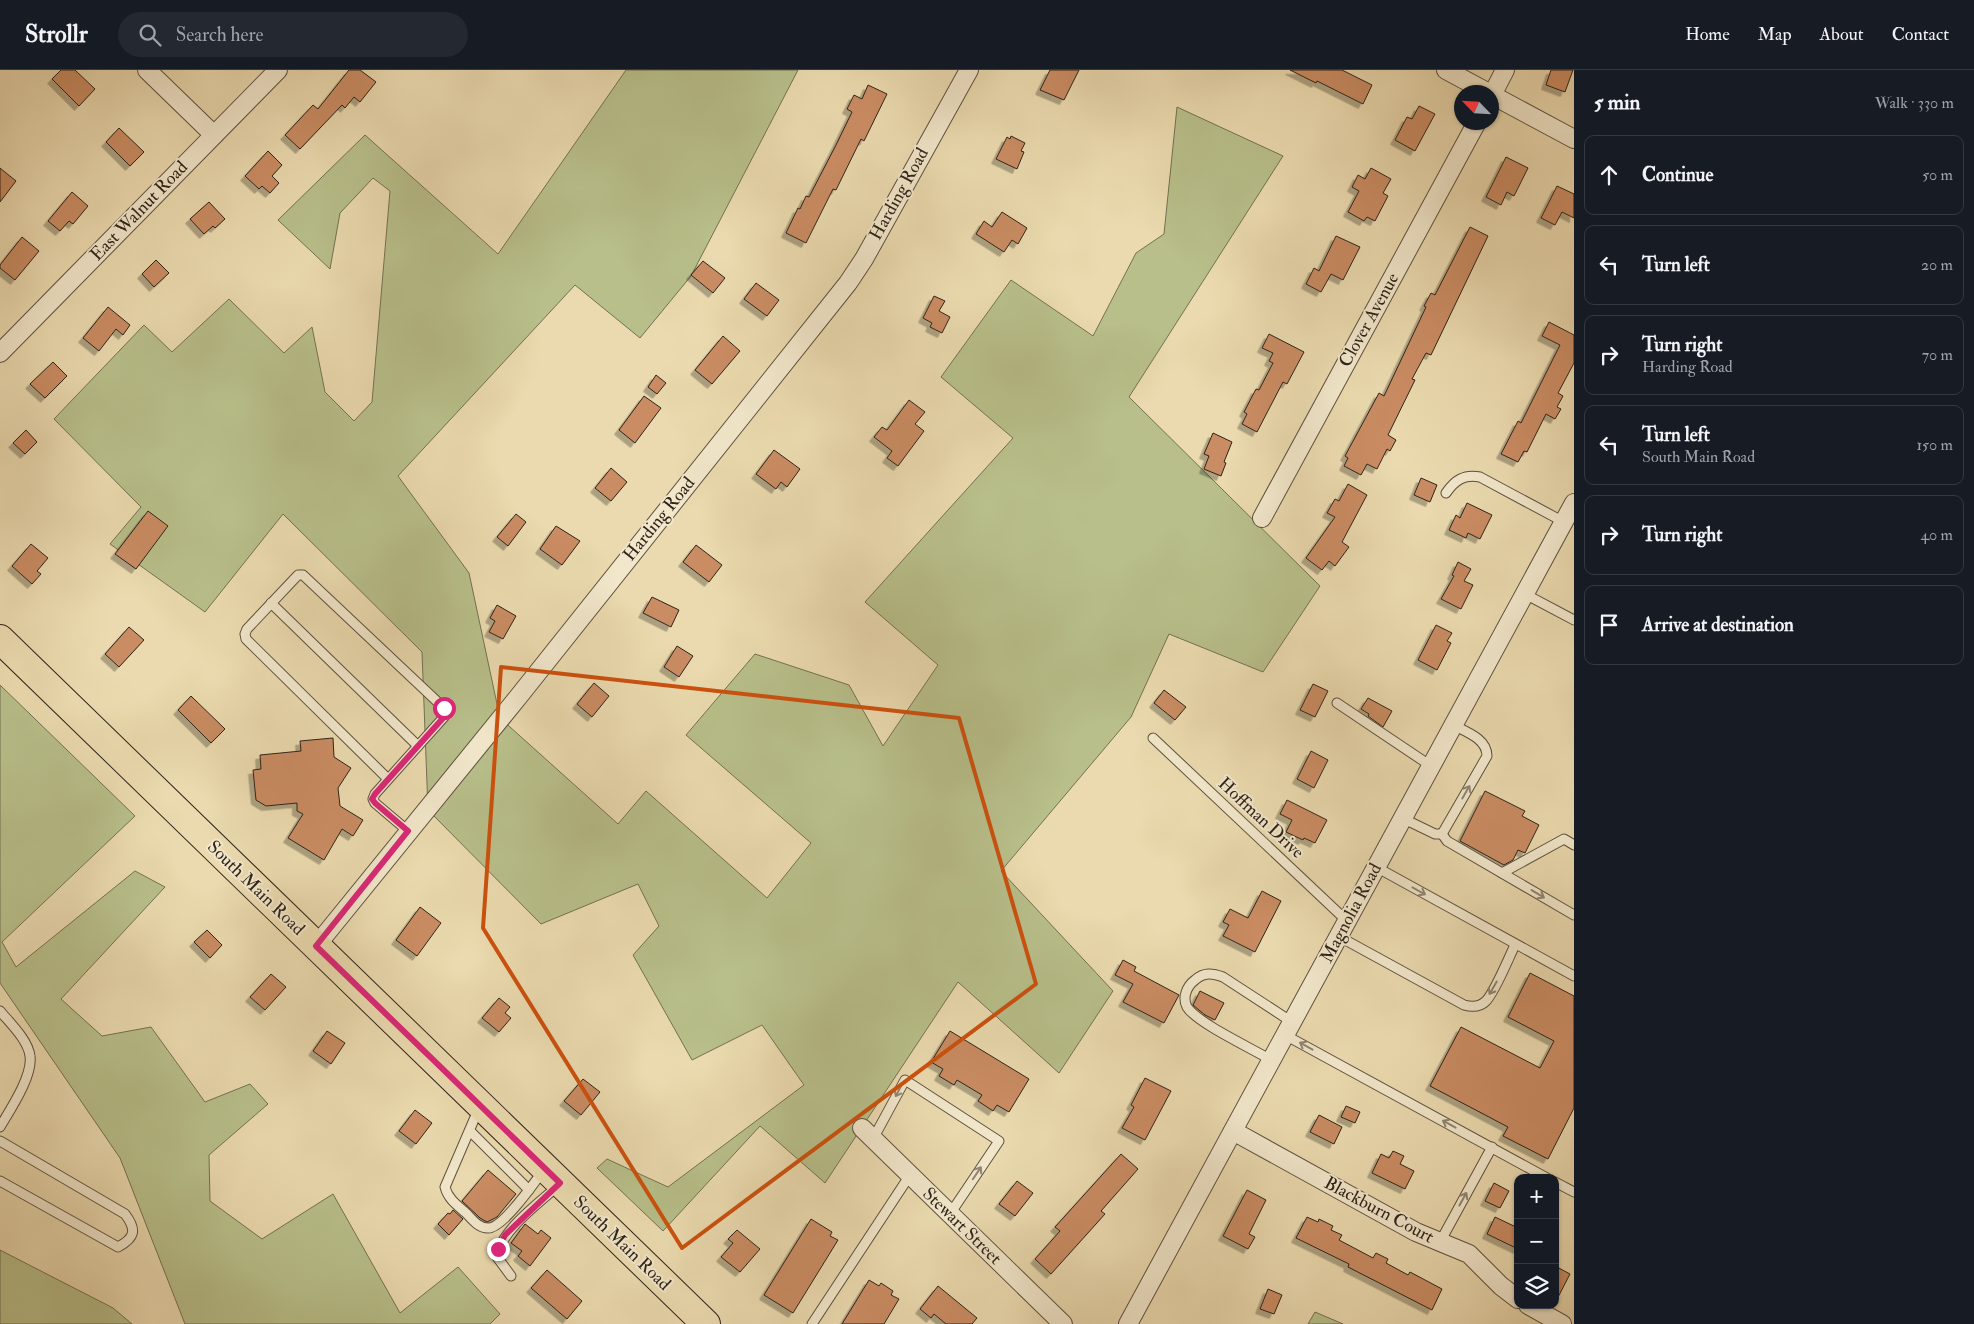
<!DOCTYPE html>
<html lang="en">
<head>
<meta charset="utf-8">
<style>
  :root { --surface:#171b24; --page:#242831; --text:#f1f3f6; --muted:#9ea1a6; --line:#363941 }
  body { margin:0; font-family:"IM FELL Double Pica",serif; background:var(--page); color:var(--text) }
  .controls { position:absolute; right:15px; bottom:15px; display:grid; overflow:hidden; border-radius:10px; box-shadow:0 1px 4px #0004 }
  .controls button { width:45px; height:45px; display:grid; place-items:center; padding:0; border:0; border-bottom:1px solid var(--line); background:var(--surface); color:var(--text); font:25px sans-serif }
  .compass { position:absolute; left:1454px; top:15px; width:45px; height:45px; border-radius:50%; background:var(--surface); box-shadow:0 1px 4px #0004; rotate:295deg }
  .stop { position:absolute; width:15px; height:15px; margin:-11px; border:4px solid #db2777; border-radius:50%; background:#fff }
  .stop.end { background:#db2777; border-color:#fff; box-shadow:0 1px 5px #0008 }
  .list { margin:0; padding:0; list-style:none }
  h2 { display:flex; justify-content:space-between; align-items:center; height:65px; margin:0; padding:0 20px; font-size:21px }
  h2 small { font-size:16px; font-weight:400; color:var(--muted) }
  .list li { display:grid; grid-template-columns:32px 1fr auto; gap:15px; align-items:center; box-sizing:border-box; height:80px; margin:0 10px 10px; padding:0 10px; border:1px solid var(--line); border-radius:10px }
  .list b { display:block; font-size:19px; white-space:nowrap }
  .list p { margin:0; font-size:16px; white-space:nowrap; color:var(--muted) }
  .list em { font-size:16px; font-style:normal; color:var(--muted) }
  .icon { flex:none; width:28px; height:28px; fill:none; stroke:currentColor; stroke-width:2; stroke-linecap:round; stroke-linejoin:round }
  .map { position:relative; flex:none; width:1574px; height:1254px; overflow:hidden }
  header { display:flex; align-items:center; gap:30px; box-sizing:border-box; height:70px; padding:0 25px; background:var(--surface); border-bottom:1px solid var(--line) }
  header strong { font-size:24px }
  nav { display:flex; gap:28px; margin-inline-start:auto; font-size:18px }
  .search { width:350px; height:45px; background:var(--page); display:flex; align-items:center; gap:12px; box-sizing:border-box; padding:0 18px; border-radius:28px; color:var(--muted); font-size:19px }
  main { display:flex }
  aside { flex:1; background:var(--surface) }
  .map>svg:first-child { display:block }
  .green { fill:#b8bf8a; stroke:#737152 }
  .building { fill:#ca8c63; stroke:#2e2319; filter:url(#shadow) }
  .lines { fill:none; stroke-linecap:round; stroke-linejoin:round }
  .lane-casing { stroke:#5d513e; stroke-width:11 }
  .street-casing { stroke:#5d513e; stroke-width:20 }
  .primary-casing { stroke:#2e2319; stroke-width:30 }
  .lane { stroke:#f2e7cb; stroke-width:9 }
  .street { stroke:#f2e7cb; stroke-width:18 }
  .primary { stroke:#ebdaaf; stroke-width:28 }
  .oneway { stroke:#908572 }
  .route { stroke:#db2777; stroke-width:6 }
  .marked { fill:none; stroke:#cc510e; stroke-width:4; stroke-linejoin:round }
  .labels { text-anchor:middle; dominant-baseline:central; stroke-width:4; stroke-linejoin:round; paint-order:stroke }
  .street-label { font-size:18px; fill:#2e2319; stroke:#f2e7cb }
</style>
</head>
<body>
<header>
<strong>Strollr</strong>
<div class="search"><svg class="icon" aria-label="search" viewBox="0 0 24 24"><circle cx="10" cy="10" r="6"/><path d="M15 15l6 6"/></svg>Search here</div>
<nav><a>Home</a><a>Map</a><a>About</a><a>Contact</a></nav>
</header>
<main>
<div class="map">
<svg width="1574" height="1254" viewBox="0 0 1574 1254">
  <defs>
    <filter id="shadow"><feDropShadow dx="-4.5" dy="4.5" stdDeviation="0" flood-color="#0004"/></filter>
  </defs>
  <rect width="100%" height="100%" fill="#ebdaaf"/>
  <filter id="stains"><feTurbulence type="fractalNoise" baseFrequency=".004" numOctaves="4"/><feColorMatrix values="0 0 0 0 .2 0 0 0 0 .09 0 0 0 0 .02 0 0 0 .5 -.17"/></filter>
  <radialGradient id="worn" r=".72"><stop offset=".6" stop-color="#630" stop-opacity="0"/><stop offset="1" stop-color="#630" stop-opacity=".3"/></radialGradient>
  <g class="green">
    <path d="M626,0H798L691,206L640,268L575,215L398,406L469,503L500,648L618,754L646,721L767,828L811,773L686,665L755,584L849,615L883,676L938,595L865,532L1013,368L941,307L1011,210L1093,266L1136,183L1164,164L1177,37L1283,86L1129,327L1320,516L1263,602L1169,564L1131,647L1001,801L1113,921L1059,1003L958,912L825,1113L760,1056L663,1161L597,1098L607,1089L668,1117L804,1015L762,955L692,990L633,885L659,856L638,814L541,854L428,740L422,582L283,444L205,542L110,474L141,437L54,349L144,255L172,282L229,229L284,283L312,257L325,322L354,351L372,332L390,121L373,108L340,143L330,199L278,150L365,65L498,184Z"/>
    <path d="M0,615L135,746L2,872L16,897L135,801L165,817L61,929L102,966L151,957L205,1032L250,1014L268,1034L209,1085L210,1131L262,1169L333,1124L400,1243L458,1197L500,1244L490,1254H185L120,1088L0,913Z"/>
    <path d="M0,1180L113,1238L132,1254H0Z"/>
    <path d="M1315,1242L1343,1254H1308Z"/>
  </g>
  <g class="building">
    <path d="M61,0H75L95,19L79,36L52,9Z"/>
    <path d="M349,0H360L376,12L360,32L354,27L345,38L342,35L300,79L285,65L313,35L318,39Z"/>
    <path d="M1050,0H1079L1064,30L1040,20Z"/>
    <path d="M1290,0H1342L1372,15L1363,34L1317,11L1316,13Z"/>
    <path d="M1551,0H1573L1565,22L1546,15Z"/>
    <path d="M868,15L887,24L864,71L861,69L836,120L833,119L806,173L786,163L798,138L800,139L806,126L809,127L836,75L852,42L847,39L854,25L862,29Z"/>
    <path d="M1419,36L1435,44L1415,81L1395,70L1407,47L1412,49Z"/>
    <path d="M119,58L144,82L130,96L106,72Z"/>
    <path d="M1011,66L1025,73L1021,81L1024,82L1017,99L996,89L1007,67L1010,69Z"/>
    <path d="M268,81L282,95L272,106L279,113L270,123L262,116L259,119L245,106Z"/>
    <path d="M1506,87L1528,98L1514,126L1507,122L1501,135L1486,127Z"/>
    <path d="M0,98L16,111L0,132Z"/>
    <path d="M1371,98L1391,109L1383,123L1388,126L1375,151L1367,147L1364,151L1348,142L1359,121L1352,117L1358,105L1365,109Z"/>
    <path d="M1557,116L1574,124V148L1562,142L1555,155L1541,148Z"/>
    <path d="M72,122L88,136L73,154L69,151L60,161L48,151Z"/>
    <path d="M209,132L225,149L215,158L213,156L204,164L190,149Z"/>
    <path d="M1002,142L1027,158L1018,174L1012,170L1004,182L976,164L984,151L992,157Z"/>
    <path d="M1470,157L1488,166L1431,285L1426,283L1412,309L1415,310L1388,365L1396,370L1390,381L1387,379L1377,399L1367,394L1361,405L1344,396L1348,388L1345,386L1379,323L1384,326L1426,237L1424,236L1431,223L1435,225Z"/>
    <path d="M1336,166L1360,177L1343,210L1331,204L1321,222L1306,214L1314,198L1319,201Z"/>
    <path d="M22,167L39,181L15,210L0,198V195Z"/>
    <path d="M156,190L169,203L154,217L142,204Z"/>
    <path d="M703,191L725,208L713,223L691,205Z"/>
    <path d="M756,213L779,230L767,246L744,229Z"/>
    <path d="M934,226L945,231L939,241L950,247L942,263L930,257L932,253L923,248Z"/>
    <path d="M108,237L130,255L123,265L116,259L99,281L83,268Z"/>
    <path d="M1549,252L1574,265V293L1558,323L1563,326L1557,337L1561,339L1555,349L1546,344L1527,382L1524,381L1518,392L1501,384L1518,351L1521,353L1560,275L1542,266Z"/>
    <path d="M1269,264L1304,282L1287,314L1283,312L1257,362L1242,354L1247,344L1244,342L1256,319L1259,320L1273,293L1269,291L1273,283L1262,278Z"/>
    <path d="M723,266L740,281L712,314L695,300Z"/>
    <path d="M53,292L67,306L45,328L30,314Z"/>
    <path d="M656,305L666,313L657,324L648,317Z"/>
    <path d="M644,326L661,338L635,373L619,360Z"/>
    <path d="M909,330L925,342L915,354L924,361L898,396L887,388L892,381L874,367L882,357L887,360Z"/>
    <path d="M26,360L37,372L25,384L13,373Z"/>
    <path d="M1213,363L1232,372L1224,392L1226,393L1221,406L1204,399L1209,386L1204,384Z"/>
    <path d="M774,380L800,399L787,417L781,412L776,419L756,404Z"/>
    <path d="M611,398L627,412L611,431L595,418Z"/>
    <path d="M1421,408L1437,415L1430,432L1414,425Z"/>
    <path d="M1348,414L1367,425L1342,472L1349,477L1335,496L1329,491L1322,500L1306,488L1335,447L1327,443L1335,429L1339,431Z"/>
    <path d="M1467,433L1492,445L1480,469L1468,463L1466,468L1449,460L1456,445L1460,448Z"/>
    <path d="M148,441L168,456L136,499L115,484Z"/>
    <path d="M516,444L526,452L508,476L497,467Z"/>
    <path d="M556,456L580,471L562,495L540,479Z"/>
    <path d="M31,474L48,488L37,501L41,504L32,514L12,496Z"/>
    <path d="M696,475L722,495L709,512L683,492Z"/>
    <path d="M1458,492L1471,499L1464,511L1473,515L1461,539L1441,529L1454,506L1452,505Z"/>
    <path d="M652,527L679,540L671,557L643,543Z"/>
    <path d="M497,535L516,546L503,569L489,562L495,551L490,548Z"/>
    <path d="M1436,555L1452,563L1447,571L1451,573L1437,600L1418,590Z"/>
    <path d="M129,557L144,570L119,597L105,584Z"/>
    <path d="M677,576L693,586L679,607L664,597Z"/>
    <path d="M594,613L609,626L592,647L577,634Z"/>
    <path d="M1313,614L1328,621L1315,647L1300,640Z"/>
    <path d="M1164,620L1186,637L1175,650L1154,633Z"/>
    <path d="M191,626L225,659L211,673L178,640Z"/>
    <path d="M1368,628L1392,641L1383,657L1368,646L1369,644L1361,639Z"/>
    <path d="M333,668L334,687L351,698L338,718L340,736L363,750L353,766L342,759L324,790L288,768L303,744L297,741V733L266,736L256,730L253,700L261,699L260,685L301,681L300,671Z"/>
    <path d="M1311,681L1328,690L1314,718L1297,709Z"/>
    <path d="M1485,721L1525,741L1522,746L1539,755L1525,783L1518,780L1513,790L1504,795L1460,771Z"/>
    <path d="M1287,730L1327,750L1315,773L1304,768L1303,770L1286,762L1292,750L1280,744Z"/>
    <path d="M1262,821L1281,831L1255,882L1223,866L1229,855L1223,852L1230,839L1248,848Z"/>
    <path d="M420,837L441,853L417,886L396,870Z"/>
    <path d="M207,860L222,875L210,888L194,872Z"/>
    <path d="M1123,890L1136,897L1134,901L1179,925L1164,953L1123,932L1133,914L1115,905Z"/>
    <path d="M1530,903L1574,926V1038L1548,1089L1503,1066L1508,1057L1430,1016L1461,957L1540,998L1554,971L1508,947Z"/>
    <path d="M271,904L286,917L265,940L250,927Z"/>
    <path d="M1200,921L1224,933L1215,950L1205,945L1193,935Z"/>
    <path d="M499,928L510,937L505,943L511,948L499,962L482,948Z"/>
    <path d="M327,961L345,973L331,994L313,981Z"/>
    <path d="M950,961L1029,1009L1009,1042L997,1035L993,1041L978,1031L982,1025L957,1010L954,1015L939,1006L943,999L931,992Z"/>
    <path d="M1145,1008L1171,1021L1145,1070L1122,1058L1134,1037L1131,1035Z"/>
    <path d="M583,1009L600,1022L581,1045L564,1031Z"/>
    <path d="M1346,1036L1360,1042L1355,1053L1341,1047Z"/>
    <path d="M415,1040L432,1053L416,1074L399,1061Z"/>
    <path d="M1319,1045L1342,1057L1334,1074L1310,1062Z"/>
    <path d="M1393,1081L1404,1086L1400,1094L1414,1101L1405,1119L1372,1103L1381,1084L1389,1088Z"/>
    <path d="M1121,1084L1138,1099L1101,1141L1105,1144L1051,1204L1035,1189L1060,1161L1055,1157Z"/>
    <path d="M488,1100L516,1124L497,1147L487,1152L480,1148L462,1131Z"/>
    <path d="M1017,1111L1033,1123L1015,1146L999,1134Z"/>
    <path d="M1494,1113L1509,1121L1500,1138L1485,1131Z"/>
    <path d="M1247,1120L1266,1130L1249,1164L1255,1167L1248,1179L1223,1166Z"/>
    <path d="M453,1140L463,1149L449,1165L438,1154L448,1143L450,1144Z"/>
    <path d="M1307,1147L1318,1152L1319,1149L1333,1156L1331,1160L1342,1165L1339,1170L1373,1188L1376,1183L1388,1189L1386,1193L1408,1205L1410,1202L1442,1219L1432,1240L1348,1197L1349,1194L1296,1168Z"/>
    <path d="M1495,1147L1518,1158V1179L1487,1164Z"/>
    <path d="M811,1149L832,1162L830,1166L838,1170L793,1243L764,1225Z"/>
    <path d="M525,1154L538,1164L541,1160L551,1168L530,1196L518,1186L522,1181L511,1173Z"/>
    <path d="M737,1160L760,1179L740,1202L721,1187L733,1173L728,1169Z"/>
    <path d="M1555,1196L1570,1204L1555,1233Z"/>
    <path d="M547,1200L582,1231L567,1249L531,1218Z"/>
    <path d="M869,1210L879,1216L881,1213L893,1221L891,1225L899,1229L884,1254H842Z"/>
    <path d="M938,1216L977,1248L972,1254H946L934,1244L931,1248L920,1239Z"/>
    <path d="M1268,1219L1282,1225L1274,1244L1260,1239Z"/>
  </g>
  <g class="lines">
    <defs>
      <g id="lane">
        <path d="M1446,423C1455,410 1464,404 1480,407L1564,452"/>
        <path d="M1525,524L1574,550"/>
        <path d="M271,533L418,676"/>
        <path d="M1337,633L1431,696"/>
        <path d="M1153,668L1347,851"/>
        <path d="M388,709L246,569L245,564L247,559L298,505H303L444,638L446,643L444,647L375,724L373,729L375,733L408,761"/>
        <path d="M1402,748L1435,764H1442"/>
        <path d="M1442,764L1447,771L1574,845"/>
        <path d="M1442,764L1487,686C1487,669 1467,662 1453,655"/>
        <path d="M1376,797L1574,906"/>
        <path d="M1502,803L1564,769L1574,775"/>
        <path d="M1338,866L1464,935C1471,937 1480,937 1486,931C1495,922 1509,887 1515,875"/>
        <path d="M0,941C10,953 28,970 30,986C33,1006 10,1040 0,1057"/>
        <path d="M1285,965L1547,1108"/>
        <path d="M1271,990C1253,979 1197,953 1187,937C1182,927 1187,916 1195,910C1204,902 1212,903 1223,907L1292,952"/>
        <path d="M479,1038L445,1117C448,1129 457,1135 466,1143C472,1149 478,1158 488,1158C502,1159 534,1113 543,1101"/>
        <path d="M470,1061L529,1120"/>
        <path d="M873,1069L905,1010L999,1071L950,1144"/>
        <path d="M0,1071L125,1144C137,1160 135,1168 118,1177L0,1111"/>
        <path d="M1555,1112L1574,1122"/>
        <path d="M1440,1172L1492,1077"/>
        <path d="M511,1206L497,1187C500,1161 539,1133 559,1115"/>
        <path d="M812,1254L910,1105"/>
      </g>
      <g id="street">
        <path d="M147,0L214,65"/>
        <path d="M1446,0L1487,22"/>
        <path d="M1492,25L1574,69"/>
        <path d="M1492,25L1505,0"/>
        <path d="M0,283L278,0"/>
        <path d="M1262,448L1477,52"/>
        <path d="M316,876L519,626L848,213L864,189L969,0"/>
        <path d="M862,1058L1063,1254"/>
        <path d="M1233,1061L1416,1162L1469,1184L1501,1216L1518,1229"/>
        <path d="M1528,1235L1562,1254"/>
        <path d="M1128,1254L1574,433"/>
      </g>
      <path id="primary" d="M0,569L706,1254"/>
    </defs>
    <use href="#lane" class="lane-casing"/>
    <use href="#street" class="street-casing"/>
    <use href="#primary" class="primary-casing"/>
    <use href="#lane" class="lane"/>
    <use href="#street" class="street"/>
    <use href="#primary" class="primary"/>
  </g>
  <defs><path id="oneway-shaft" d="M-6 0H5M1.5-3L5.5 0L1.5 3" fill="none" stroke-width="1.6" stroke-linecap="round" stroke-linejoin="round" transform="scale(1.25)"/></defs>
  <g class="oneway">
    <use href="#oneway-shaft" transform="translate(1466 722) rotate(-60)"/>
    <use href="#oneway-shaft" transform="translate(1419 821) rotate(29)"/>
    <use href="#oneway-shaft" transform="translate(1538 824) rotate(31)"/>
    <use href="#oneway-shaft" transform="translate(1493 918) rotate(120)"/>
    <use href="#oneway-shaft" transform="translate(1306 976) rotate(-151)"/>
    <use href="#oneway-shaft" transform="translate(899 1020) rotate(118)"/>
    <use href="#oneway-shaft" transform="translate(1449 1054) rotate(-151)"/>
    <use href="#oneway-shaft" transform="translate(977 1103) rotate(-56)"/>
    <use href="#oneway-shaft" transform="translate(1463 1129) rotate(-61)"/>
  </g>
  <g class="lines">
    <path class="route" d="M444,638L446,643L444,647L375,724L372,729L375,733L408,761L316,876L560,1113L505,1165L498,1179"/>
  </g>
  <path class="marked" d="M501,597L959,648L1036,914L682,1178L483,858Z"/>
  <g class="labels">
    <g class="street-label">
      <text transform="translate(899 124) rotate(-61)">Harding Road</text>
      <text transform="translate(139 141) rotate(-46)">East Walnut Road</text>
      <text transform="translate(1369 250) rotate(-61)">Clover Avenue</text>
      <text transform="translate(659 449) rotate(-51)">Harding Road</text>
      <text transform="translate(1261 748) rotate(43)">Hoffman Drive</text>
      <text transform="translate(256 818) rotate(44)">South Main Road</text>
      <text transform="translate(1351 843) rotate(-62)">Magnolia Road</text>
      <text transform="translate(1379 1140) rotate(28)">Blackburn Court</text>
      <text transform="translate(962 1156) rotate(44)">Stewart Street</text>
      <text transform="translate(622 1173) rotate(44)">South Main Road</text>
    </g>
  </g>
  <rect width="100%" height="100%" filter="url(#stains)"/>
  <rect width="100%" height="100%" fill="url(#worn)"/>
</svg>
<div class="controls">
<button>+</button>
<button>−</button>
<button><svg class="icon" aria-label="layers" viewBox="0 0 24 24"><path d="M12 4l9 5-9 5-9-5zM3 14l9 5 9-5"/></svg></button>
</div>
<svg class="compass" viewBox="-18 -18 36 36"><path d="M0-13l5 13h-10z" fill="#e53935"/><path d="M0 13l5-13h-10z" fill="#9ea1a6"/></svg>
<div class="stop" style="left:444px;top:638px"></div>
<div class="stop end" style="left:498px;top:1179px"></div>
</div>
<aside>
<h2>5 min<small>Walk · 330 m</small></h2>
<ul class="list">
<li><svg class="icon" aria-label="ahead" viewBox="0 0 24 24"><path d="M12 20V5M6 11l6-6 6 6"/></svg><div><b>Continue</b></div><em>50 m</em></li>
<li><svg class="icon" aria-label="left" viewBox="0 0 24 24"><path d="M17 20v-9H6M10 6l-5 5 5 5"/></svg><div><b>Turn left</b></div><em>20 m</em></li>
<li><svg class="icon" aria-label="right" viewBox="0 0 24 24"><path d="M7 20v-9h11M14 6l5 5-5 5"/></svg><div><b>Turn right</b><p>Harding Road</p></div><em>70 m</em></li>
<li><svg class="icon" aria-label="left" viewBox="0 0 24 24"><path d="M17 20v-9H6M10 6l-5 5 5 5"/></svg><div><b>Turn left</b><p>South Main Road</p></div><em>150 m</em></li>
<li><svg class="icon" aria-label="right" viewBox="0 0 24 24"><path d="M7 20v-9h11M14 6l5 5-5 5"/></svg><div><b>Turn right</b></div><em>40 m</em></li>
<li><svg class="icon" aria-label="arrive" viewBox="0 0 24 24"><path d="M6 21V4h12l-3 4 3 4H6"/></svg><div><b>Arrive at destination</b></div></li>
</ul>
</aside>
</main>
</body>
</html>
